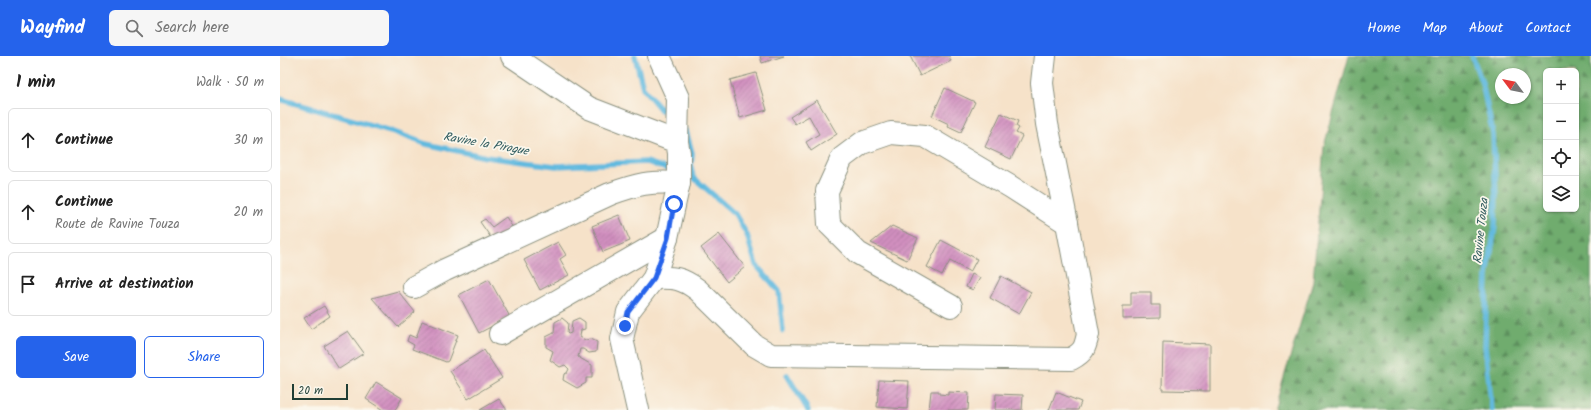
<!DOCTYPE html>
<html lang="en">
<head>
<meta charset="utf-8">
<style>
  :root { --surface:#fff; --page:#f6f6f6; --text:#222; --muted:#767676; --line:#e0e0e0; --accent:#2563eb }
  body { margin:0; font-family:Kalam,sans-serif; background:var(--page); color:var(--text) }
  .controls { position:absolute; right:12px; top:12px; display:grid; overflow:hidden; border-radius:6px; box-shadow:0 1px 3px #0004 }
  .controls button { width:36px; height:36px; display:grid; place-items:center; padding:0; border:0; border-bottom:1px solid var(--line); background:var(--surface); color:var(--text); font:20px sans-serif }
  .compass { position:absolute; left:1215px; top:12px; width:36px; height:36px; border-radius:50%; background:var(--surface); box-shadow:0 1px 3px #0004; rotate:302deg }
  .scale { position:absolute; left:12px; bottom:10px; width:56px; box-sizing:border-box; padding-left:4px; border:2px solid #1f3d34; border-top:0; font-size:11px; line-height:14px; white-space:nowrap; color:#1f3d34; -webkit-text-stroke:3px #fbf7ec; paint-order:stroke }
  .stop { position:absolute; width:12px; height:12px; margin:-9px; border:3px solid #2563eb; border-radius:50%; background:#fff }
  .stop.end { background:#2563eb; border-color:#fff; box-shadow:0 1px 4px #0008 }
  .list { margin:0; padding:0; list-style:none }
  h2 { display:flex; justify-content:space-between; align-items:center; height:52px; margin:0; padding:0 16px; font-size:17px }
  h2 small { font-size:13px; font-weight:400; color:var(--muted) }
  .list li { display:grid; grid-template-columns:26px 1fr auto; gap:12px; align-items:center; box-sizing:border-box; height:64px; margin:0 8px 8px; padding:0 8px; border:1px solid var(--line); border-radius:6px }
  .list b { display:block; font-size:15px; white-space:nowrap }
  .list p { margin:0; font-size:13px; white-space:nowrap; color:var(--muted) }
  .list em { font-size:13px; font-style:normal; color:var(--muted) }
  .actions { display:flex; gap:8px; padding:12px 16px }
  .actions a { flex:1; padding:9px 0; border:1px solid var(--accent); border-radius:6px; text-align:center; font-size:14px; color:var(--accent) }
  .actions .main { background:var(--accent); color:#fff }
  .icon { flex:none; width:22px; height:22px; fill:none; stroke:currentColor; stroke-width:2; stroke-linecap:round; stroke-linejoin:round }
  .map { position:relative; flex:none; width:1311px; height:354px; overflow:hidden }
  header { display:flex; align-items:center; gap:24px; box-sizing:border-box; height:56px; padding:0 20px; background:var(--accent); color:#fff }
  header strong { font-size:19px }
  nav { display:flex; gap:22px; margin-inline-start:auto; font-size:14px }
  .search { width:280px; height:36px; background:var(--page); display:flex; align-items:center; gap:10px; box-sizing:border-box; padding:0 14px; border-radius:6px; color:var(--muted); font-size:15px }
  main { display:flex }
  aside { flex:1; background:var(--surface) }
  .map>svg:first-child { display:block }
  .forest { fill:url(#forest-firs); stroke:#477451; fill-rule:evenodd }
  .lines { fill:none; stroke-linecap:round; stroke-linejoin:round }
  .stream { stroke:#62badf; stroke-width:5.5 }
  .building { fill:url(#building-hatch) }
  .street-casing { stroke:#8a907e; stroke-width:24 }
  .street { stroke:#fff; stroke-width:22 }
  .route { stroke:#2563eb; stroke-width:5 }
  .labels { text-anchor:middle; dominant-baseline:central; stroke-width:3.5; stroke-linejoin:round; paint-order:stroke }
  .water-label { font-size:12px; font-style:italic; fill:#305c5f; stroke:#fbf7ec }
</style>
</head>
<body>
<header>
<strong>Wayfind</strong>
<div class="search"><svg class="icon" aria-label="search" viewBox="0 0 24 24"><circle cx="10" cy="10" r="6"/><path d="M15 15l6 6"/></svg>Search here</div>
<nav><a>Home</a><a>Map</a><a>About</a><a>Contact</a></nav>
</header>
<main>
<aside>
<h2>1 min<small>Walk · 50 m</small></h2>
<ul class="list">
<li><svg class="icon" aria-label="ahead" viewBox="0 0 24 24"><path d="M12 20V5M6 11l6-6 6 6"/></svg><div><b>Continue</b></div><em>30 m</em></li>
<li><svg class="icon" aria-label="ahead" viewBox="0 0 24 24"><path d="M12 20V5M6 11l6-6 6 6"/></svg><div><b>Continue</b><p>Route de Ravine Touza</p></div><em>20 m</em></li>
<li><svg class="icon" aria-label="arrive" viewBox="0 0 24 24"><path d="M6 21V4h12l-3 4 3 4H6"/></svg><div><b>Arrive at destination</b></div></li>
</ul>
<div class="actions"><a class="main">Save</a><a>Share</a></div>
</aside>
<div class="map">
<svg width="1311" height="354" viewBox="0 0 1311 354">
  <defs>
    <pattern id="forest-firs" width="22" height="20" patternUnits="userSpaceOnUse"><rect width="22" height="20" fill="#6fac6e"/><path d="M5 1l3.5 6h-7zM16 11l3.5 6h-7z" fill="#5b8d5b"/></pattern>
    <pattern id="building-hatch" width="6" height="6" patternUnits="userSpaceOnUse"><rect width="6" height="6" fill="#d18fbf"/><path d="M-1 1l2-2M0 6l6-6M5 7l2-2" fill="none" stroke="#a9769c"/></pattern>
  </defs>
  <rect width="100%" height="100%" fill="#fbf7ec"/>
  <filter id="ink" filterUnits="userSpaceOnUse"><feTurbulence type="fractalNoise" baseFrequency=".025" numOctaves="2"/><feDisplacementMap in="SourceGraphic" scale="8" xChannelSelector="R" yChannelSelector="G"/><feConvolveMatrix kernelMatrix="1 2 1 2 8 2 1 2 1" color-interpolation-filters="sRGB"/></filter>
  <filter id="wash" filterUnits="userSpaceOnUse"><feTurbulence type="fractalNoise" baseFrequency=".012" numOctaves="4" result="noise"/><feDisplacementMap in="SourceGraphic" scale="16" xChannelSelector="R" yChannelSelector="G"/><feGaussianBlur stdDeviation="0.9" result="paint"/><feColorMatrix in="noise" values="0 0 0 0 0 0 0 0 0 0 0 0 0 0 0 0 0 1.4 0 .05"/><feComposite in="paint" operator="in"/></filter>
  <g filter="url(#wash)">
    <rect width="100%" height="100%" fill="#f6e2c9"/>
    <path class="forest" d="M1069,0H1311V354H994L1033,226L1044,90ZM1266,15H1296V153H1266ZM1221,18H1245V42H1221Z"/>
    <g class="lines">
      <g class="stream">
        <path d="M355,0L363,32L381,54"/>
        <path d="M1192,0L1202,27L1213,78L1216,141L1215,171L1207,220L1205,290L1212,354"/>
        <path d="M0,43L111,75L146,88L206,101L276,110L367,106L393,115"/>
        <path d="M406,75L412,97L411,112L413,121L455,158L467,179L476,209L499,235L503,275"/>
        <path d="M507,319L528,354"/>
      </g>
    </g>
    <g id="blocks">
      <g class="building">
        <path d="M480,0H504L482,7Z"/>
        <path d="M630,0H669L671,5L640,20Z"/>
        <path d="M476,17L487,54L460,62L450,24Z"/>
        <path d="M665,32L695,46L681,76L668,70L669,68L652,60Z"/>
        <path d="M537,44L557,78L531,95L526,86L539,78L529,60L515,68L510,61Z"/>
        <path d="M721,57L738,65L736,70L739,72L736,77L742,80L731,103L705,91Z"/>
        <path d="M339,159L350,185L323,196L312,170Z"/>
        <path d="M226,161L233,172L214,186L200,166L205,163L212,171Z"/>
        <path d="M612,170L638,182L627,204L591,187Z"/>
        <path d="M439,178L465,211L447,226L421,192Z"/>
        <path d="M661,184L697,203L690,216L670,205L662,219L647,211Z"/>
        <path d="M278,186L286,199L280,203L289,219L260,234L244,204Z"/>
        <path d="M692,218L700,222L693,234L686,231Z"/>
        <path d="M721,220L751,236L739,258L710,242Z"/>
        <path d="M209,223L230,261L199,277L179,239Z"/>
        <path d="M118,235L135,256L118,271L92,242Z"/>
        <path d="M851,236H871V249H880V262L843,263V250H851Z"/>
        <path d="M44,250L50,260L31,273L24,262Z"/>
        <path d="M282,262L288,267L287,277L288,278L291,277L292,265L299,262L305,266V273L301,274L300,281L305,284L311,283L317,286L316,296L309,297L303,293H300L298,301L312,309V322H306V327L297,332L283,324L284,318L287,317L289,313L285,309L280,311L270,304L273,295L266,291V281L274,277L275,266Z"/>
        <path d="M142,265L178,279L168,305L166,306L132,293L134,289L127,285L129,279L136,282Z"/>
        <path d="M68,275L84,297L59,313L44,290Z"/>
        <path d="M883,286L930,288V335L882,334Z"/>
        <path d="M204,294L222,322L188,343L170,315Z"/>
        <path d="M599,324L629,325L627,353L597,351Z"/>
        <path d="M96,326L122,342L115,354H103L86,343Z"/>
        <path d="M651,335H659V338L668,339V336L689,337L688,354H649Z"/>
        <path d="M776,336L801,346L798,354H769Z"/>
        <path d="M716,338L743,339L742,354H715Z"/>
        <path d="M219,343L227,354H200Z"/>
      </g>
    </g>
  </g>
  <g filter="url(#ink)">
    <use href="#blocks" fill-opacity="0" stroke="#8a907e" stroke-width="1"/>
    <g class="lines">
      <defs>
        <g id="street">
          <path d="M232,0L309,52L397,86L399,97V127L387,182L374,222L348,256L342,283L358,354"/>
          <path d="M379,0L398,42L397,86"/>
          <path d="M374,222C394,221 402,222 418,234L474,289L491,299L791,303C804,296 805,292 808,278L787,167L767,68L762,27L765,0"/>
          <path d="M134,231L165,214L330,138C358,128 369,125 399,127"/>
          <path d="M671,250L578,197L549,168L547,135L562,102L582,87L611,77L645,80L731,131L787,167"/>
          <path d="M220,278L387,182"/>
        </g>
      </defs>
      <use href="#street" class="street-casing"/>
      <use href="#street" class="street"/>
    </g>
  </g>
  <g class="lines" filter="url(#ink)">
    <path class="route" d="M345,270L348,256L374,222L388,182L394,148"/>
  </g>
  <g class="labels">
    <g class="water-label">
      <text transform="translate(206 88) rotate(10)">Ravine la Pirogue</text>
      <text transform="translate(1201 175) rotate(-84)">Ravine Touza</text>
    </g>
  </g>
</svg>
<div class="controls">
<button>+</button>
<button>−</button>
<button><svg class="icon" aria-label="locate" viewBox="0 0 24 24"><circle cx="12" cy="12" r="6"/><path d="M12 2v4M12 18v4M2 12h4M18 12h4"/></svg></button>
<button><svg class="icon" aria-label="layers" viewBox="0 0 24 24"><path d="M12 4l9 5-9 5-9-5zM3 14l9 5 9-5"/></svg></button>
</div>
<svg class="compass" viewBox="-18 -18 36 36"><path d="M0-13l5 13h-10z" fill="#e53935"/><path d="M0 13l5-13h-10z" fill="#767676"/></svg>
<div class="scale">20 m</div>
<div class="stop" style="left:394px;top:148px"></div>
<div class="stop end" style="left:345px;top:270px"></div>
</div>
</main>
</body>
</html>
